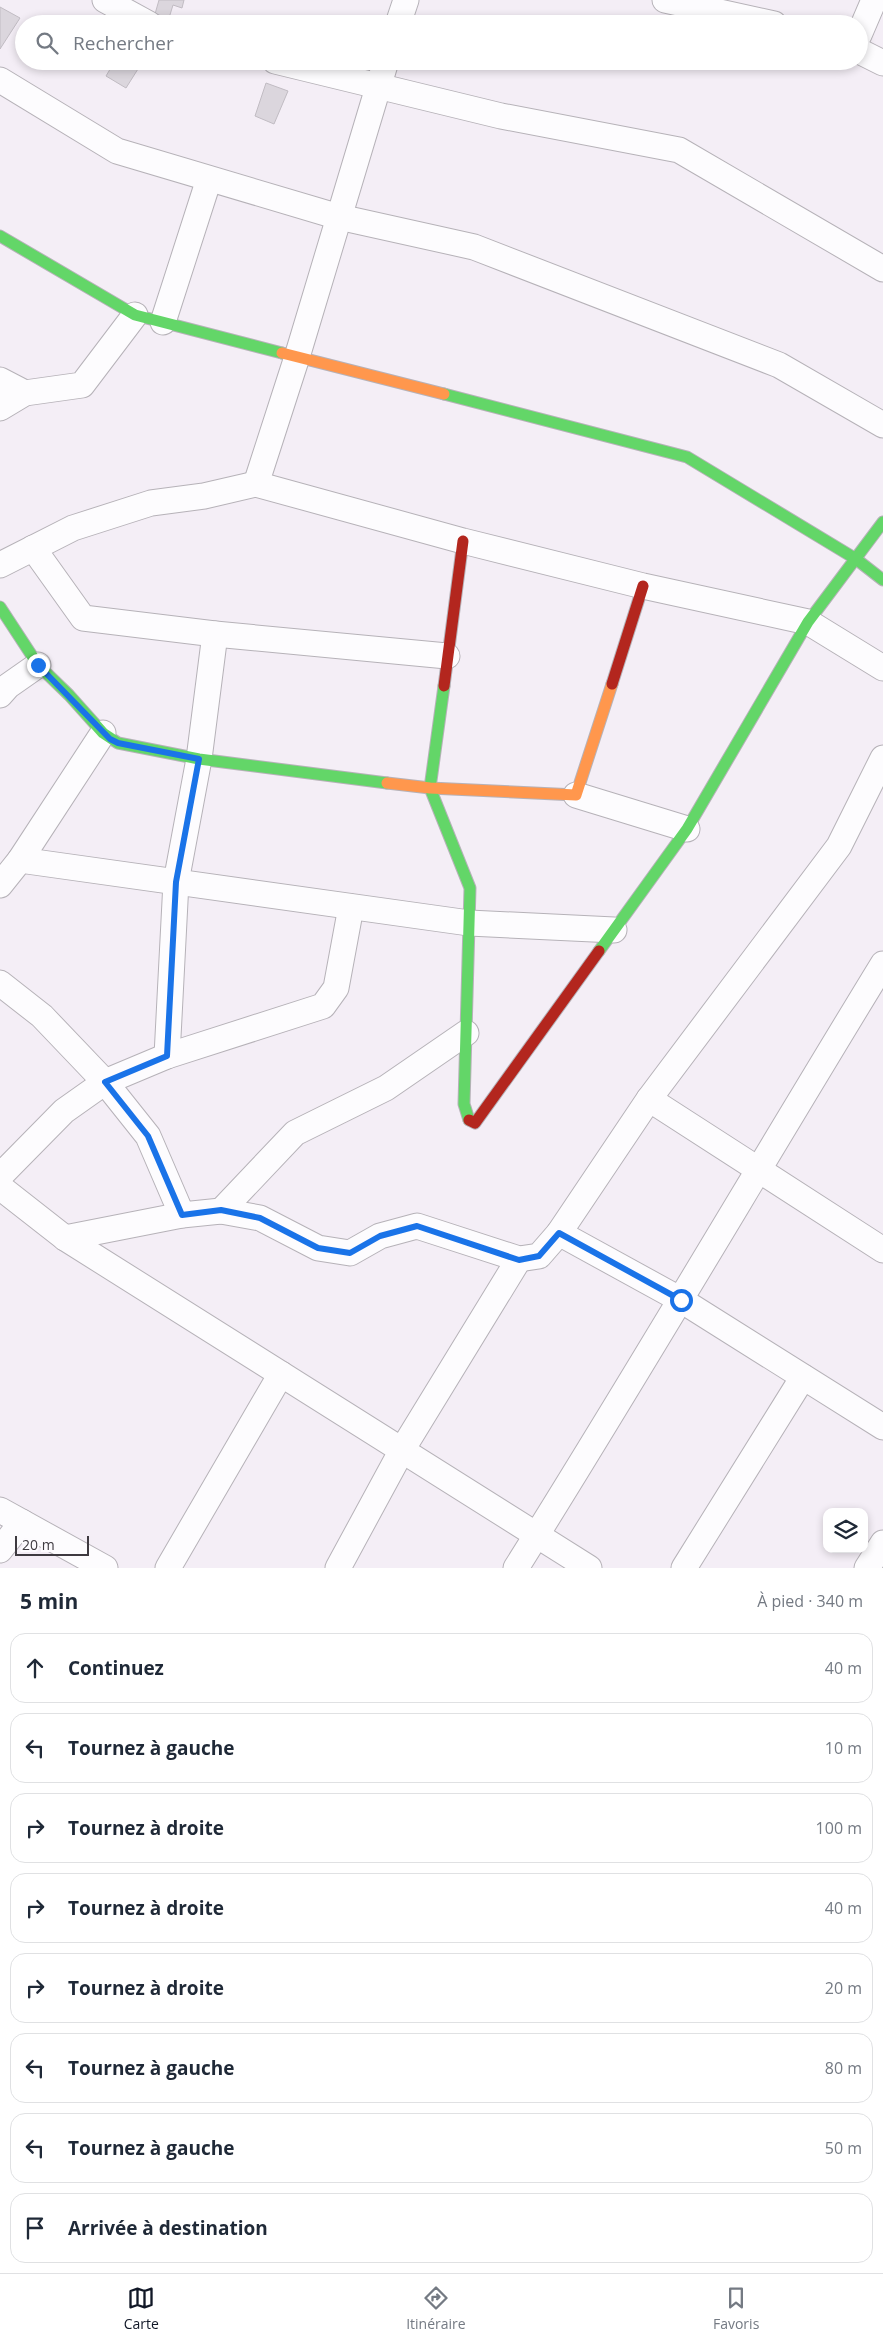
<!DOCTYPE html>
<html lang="fr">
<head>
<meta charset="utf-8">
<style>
  :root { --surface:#fff; --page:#f2f2f3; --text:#1f2937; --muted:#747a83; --line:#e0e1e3; --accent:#111827 }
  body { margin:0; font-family:"Open Sans",sans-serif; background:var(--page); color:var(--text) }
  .controls { position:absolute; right:15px; bottom:15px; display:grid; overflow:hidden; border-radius:10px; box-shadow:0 2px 8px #0003 }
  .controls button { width:45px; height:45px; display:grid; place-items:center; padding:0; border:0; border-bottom:1px solid var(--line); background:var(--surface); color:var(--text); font:25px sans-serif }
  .scale { position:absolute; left:15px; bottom:12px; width:74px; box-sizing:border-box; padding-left:5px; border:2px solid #3e3a40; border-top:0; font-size:14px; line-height:18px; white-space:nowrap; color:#3e3a40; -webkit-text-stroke:4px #fdfbfe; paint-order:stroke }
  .stop { position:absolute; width:15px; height:15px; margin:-11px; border:4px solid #1a73e8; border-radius:50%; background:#fff }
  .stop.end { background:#1a73e8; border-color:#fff; box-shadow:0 1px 5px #0008 }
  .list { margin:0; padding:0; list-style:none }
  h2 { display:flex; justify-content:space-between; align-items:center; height:65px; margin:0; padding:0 20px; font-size:21px }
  h2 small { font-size:16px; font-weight:400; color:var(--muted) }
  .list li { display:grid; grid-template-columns:32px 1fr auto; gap:15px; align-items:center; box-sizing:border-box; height:70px; margin:0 10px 10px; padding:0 10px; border:1px solid var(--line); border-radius:15px }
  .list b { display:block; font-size:19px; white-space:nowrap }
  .list em { font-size:16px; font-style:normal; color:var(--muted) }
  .icon { flex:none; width:28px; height:28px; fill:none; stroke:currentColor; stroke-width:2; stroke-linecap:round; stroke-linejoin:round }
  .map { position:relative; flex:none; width:883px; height:1568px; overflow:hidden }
  .search { position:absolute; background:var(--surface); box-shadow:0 2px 8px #0003; left:15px; right:15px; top:15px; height:55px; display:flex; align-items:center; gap:12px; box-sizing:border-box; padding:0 18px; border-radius:28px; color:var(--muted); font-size:19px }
  .sheet { height:705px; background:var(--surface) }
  nav { display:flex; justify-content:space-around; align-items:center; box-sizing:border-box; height:70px; border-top:1px solid var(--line); background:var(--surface); font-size:14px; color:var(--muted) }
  nav a { display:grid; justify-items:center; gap:2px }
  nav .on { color:var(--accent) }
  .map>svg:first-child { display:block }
  .building { fill:#dbd6dd; stroke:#c1bcc3 }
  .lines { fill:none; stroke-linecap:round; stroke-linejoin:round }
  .street-casing { stroke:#b6b2b8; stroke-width:27 }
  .fast-casing { stroke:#b6b2b8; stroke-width:13 }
  .slow-casing { stroke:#b6b2b8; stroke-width:13 }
  .jam-casing { stroke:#b6b2b8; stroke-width:13 }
  .street { stroke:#fdfcfe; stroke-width:25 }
  .fast { stroke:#63d668; stroke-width:11 }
  .slow { stroke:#ff974d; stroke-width:11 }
  .jam { stroke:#b3261e; stroke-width:11 }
  .route { stroke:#1a73e8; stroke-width:6 }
</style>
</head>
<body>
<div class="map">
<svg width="883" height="1568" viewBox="0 0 883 1568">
  <rect width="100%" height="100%" fill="#f4eef6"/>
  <g class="building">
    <path d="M159,0H184L182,8L173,5L169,18L155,14Z"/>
    <path d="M0,7L20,18L0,49Z"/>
    <path d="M112,9L135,24H102Z"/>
    <path d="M115,61H143L126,88L106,76Z"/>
    <path d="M266,83L288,91L274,124L255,116Z"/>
  </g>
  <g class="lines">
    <defs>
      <g id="street">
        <path d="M105,0L149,24"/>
        <path d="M665,0L774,24"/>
        <path d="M398,24L406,0"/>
        <path d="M859,35L874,0"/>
        <path d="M859,51L883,63"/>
        <path d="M275,61L501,116L679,150L883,269"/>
        <path d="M0,80L117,151L339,217L474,247L779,365L883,425"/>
        <path d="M163,322L209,179"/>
        <path d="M0,380L25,393"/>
        <path d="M0,408L25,393L82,385L135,315"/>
        <path d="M256,484L297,357L386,61"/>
        <path d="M33,548L83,618L215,634L447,656"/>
        <path d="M0,565L73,528L151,503L204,496L256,484L463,541L643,586L808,622L883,668"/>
        <path d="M0,695L8,686L38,665"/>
        <path d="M576,795L687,829"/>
        <path d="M20,860L103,733"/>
        <path d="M0,885L20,860L469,923L614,930"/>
        <path d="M0,983L42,1016L105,1082L148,1136L182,1215"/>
        <path d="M167,1056L176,882L199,759L215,634"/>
        <path d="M649,1099L883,1250"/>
        <path d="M0,1176L64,1111L105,1082L167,1056L323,1006L336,988L351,907"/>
        <path d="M0,1187L65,1238L589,1568"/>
        <path d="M221,1211L295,1133L386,1088L466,1033"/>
        <path d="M559,1233L681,1300L883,1427"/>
        <path d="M65,1238L182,1215L221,1211L260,1218L318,1248L350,1253L380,1236L417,1226L519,1259L539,1256L559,1233L649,1099L839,846L883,758"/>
        <path d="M0,1510L105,1568"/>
        <path d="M0,1550L22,1522"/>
        <path d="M168,1568L281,1374"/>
        <path d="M338,1568L402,1450L519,1259"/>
        <path d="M516,1568C641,1369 760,1165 883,964"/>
        <path d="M684,1568L803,1377"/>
        <path d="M867,1568L883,1543"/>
      </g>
      <g id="fast">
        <path d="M0,236L135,315L282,353"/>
        <path d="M444,394L687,457L856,559L883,580"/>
        <path d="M0,607L38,665L69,695L103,733L118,743L199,759L387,783"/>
        <path d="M444,686L430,788L470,888L464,1104L469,1120"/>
        <path d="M599,951L687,829L808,622L883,522"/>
      </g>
      <g id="slow">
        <path d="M282,353L444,394"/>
        <path d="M387,783L430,788L576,795L612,684"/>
      </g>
      <g id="jam">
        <path d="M612,684L643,586"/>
        <path d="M444,686L463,541"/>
        <path d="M469,1120L475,1123L599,951"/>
      </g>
    </defs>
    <use href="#street" class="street-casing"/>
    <use href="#fast" class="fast-casing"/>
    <use href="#slow" class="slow-casing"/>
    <use href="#jam" class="jam-casing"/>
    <use href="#street" class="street"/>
    <use href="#fast" class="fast"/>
    <use href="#slow" class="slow"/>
    <use href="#jam" class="jam"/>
  </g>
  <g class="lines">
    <path class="route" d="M38,665L110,739L118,743L199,759L176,882L167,1056L105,1082L148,1136L182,1215L221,1210L260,1218L318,1248L350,1253L380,1236L417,1226L519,1260L539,1256L559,1233L681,1300"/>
  </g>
</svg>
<div class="controls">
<button><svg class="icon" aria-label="layers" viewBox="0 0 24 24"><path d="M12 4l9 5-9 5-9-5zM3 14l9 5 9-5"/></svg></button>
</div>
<div class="scale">20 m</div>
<div class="stop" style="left:681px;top:1300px"></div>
<div class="stop end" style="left:38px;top:665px"></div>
<div class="search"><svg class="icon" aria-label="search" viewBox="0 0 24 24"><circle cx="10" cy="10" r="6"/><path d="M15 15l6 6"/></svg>Rechercher</div>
</div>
<section class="sheet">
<h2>5 min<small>À pied · 340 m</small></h2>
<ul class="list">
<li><svg class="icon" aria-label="ahead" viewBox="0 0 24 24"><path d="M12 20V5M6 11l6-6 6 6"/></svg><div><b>Continuez</b></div><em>40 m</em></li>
<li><svg class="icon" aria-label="left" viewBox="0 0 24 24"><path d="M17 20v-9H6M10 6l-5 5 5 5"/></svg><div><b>Tournez à gauche</b></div><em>10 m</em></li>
<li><svg class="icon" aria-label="right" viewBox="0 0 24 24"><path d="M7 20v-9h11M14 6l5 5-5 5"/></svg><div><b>Tournez à droite</b></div><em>100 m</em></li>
<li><svg class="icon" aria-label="right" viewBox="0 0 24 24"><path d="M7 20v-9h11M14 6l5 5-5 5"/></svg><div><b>Tournez à droite</b></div><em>40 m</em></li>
<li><svg class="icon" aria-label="right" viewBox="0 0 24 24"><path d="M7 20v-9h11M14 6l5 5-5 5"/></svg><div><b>Tournez à droite</b></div><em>20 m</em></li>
<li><svg class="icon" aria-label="left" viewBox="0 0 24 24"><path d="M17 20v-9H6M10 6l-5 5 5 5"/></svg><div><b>Tournez à gauche</b></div><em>80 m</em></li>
<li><svg class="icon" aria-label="left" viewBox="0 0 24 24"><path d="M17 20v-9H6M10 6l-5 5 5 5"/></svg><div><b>Tournez à gauche</b></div><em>50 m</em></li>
<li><svg class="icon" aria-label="arrive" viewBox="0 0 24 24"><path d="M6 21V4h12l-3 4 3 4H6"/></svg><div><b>Arrivée à destination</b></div></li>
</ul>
</section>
<nav>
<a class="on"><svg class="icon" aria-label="map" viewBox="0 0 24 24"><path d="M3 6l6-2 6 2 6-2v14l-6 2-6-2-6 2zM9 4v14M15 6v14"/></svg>Carte</a>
<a><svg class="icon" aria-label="directions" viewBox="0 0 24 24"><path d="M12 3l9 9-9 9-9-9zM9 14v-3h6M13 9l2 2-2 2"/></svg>Itinéraire</a>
<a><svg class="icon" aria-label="saved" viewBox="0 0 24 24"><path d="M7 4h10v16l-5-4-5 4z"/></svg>Favoris</a>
</nav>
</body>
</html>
